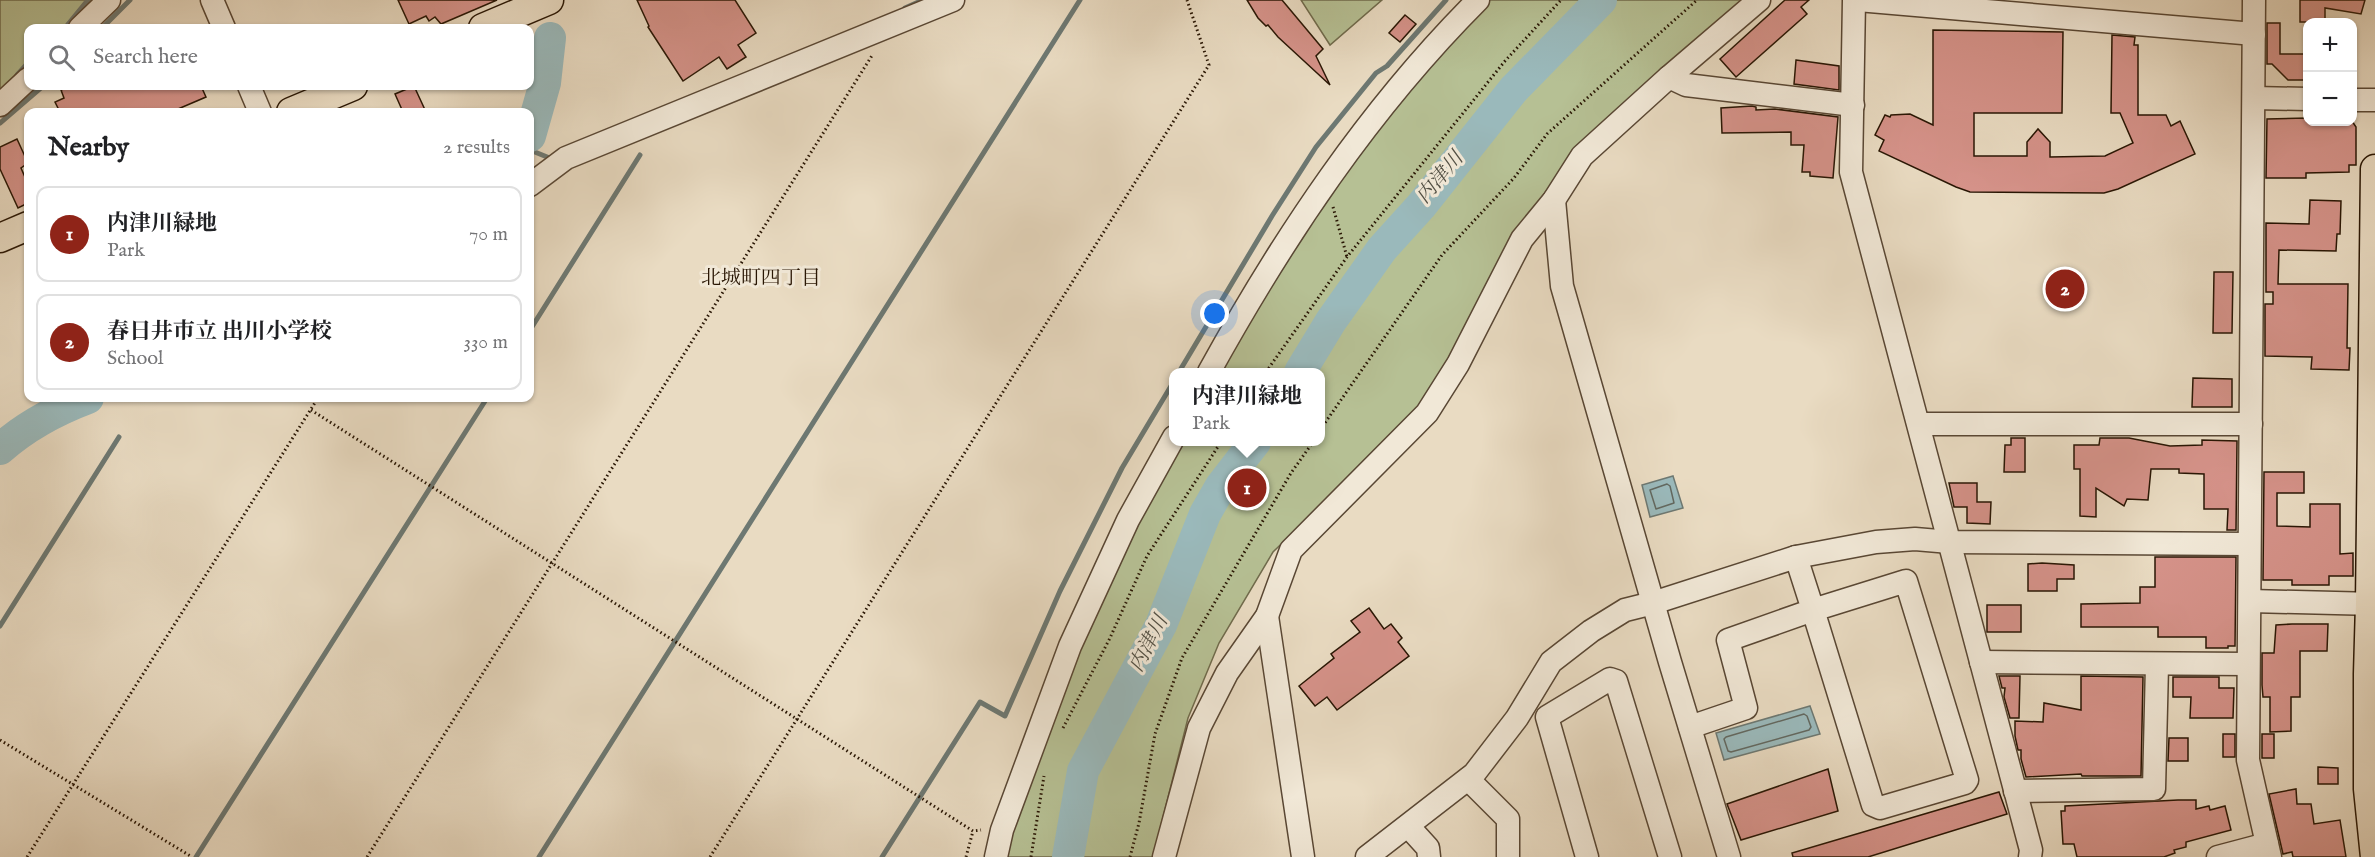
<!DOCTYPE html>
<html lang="en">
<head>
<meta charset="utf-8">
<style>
  :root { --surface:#fff; --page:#f2f2f2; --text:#202124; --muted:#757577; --line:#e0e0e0; --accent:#8f2418 }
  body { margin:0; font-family:"IM FELL English","Noto Serif JP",serif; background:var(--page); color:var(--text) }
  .controls { position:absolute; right:18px; top:18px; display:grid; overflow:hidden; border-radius:12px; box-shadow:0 2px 4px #0004 }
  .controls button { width:54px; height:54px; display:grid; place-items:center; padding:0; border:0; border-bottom:2px solid var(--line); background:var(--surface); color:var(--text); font:30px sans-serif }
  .you { position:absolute; left:1215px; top:314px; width:21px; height:21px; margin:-15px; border:4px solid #fff; border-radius:50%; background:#1a73e8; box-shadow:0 0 0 9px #1a73e833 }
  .badge { display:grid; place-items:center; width:39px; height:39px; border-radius:50%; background:var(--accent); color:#fff; font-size:20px; font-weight:700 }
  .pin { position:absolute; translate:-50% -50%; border:3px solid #fff; box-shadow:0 2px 6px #0006 }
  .popup { position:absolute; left:1169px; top:368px; width:156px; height:78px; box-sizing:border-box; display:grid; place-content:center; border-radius:12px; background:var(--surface); filter:drop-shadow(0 2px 4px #0005); font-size:20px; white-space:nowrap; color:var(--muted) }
  .popup b { font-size:22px; color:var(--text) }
  .popup::after { content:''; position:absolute; left:50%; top:100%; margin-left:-12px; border:12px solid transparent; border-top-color:var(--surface) }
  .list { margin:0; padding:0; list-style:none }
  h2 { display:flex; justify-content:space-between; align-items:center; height:78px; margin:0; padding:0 24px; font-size:26px }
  h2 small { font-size:20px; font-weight:400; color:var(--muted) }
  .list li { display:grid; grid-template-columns:39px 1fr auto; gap:18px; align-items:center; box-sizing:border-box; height:96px; margin:0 12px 12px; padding:0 12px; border:2px solid var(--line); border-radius:12px }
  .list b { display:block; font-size:22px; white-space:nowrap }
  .list p { margin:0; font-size:20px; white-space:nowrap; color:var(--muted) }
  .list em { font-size:20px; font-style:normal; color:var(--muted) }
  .icon { flex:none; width:33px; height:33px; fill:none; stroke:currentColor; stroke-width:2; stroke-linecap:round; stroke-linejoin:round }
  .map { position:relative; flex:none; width:2375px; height:857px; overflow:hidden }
  .search { position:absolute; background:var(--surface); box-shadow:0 2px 4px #0004; left:24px; top:24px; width:510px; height:66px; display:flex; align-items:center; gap:15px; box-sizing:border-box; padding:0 21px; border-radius:12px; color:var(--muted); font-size:22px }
  .panel { position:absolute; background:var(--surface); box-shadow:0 2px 4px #0004; left:24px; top:108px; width:510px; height:294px; border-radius:12px }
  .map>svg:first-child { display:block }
  .green { fill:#b6c094; stroke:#706b4c; stroke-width:1.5 }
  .water { fill:#9ab9bb; stroke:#6d7872; stroke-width:1.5 }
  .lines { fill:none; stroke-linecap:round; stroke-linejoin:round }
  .shore { stroke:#626860; stroke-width:1.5 }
  .stream { stroke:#6d7872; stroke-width:5 }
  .river { stroke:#9ab9bb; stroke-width:32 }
  .building { fill:#d59289; stroke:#291604; stroke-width:1.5 }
  .minor-casing { stroke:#594734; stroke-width:25 }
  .major-casing { stroke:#291604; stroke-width:31 }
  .path { stroke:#291604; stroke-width:3; stroke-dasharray:1.5 3; stroke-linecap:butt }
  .minor { stroke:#f1e8d7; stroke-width:22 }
  .major { stroke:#e9dbc2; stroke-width:28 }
  .labels { text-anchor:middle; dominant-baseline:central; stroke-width:6; stroke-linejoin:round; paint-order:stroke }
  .water-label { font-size:20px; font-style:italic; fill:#514f44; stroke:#f1e8d7 }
  .neighbourhood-label { font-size:20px; fill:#291604; stroke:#f1e8d7 }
</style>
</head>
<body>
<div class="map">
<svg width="2375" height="857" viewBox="0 0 2375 857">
  <rect width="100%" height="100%" fill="#e9dbc2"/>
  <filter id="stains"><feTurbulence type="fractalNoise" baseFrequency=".00333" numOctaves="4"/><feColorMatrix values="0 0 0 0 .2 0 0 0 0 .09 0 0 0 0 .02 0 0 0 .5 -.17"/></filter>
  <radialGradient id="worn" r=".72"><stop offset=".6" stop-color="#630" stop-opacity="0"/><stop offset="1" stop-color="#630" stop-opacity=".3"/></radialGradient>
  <g class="green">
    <path d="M0,0H102L74,28H28V71L0,97Z"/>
    <path d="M1301,0H1382L1330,45Z"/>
    <path d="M1484,0H1747L1618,110L1420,410L1273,552L1219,643L1188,718L1153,857H1002L1069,664L1178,442H1320V372H1217L1321,199Z"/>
  </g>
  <g class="water">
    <path d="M1673,476L1683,508L1650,517L1642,485Z"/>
    <path d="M1810,706L1820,734L1724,760L1716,733Z"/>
  </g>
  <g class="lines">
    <g class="shore">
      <path d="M1667,484L1670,486L1674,503L1656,509L1650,490Z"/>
      <path d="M1804,714L1807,716L1811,727L1809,730L1731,752L1728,751L1724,739L1726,737Z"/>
    </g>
    <g class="stream">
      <path d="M905,8L923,0"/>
      <path d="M65,28L88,0"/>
      <path d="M102,28L130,0"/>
      <path d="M17,75L28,63"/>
      <path d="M0,123L43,86"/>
      <path d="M530,150L552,159"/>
      <path d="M530,330L640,155"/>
      <path d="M1179,372L1272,216L1316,147L1376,73L1387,66L1446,0"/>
      <path d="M0,626L119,437"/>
      <path d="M196,857L487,398"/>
      <path d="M539,857L1080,0"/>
      <path d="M882,857L980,702L1005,716L1060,591L1122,468L1174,381"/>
    </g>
    <g class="river">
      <path d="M530,136L545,83L550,38"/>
      <path d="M1300,372L1331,321L1382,249L1421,206L1514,89L1601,0"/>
      <path d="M0,449C26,426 56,410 88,398"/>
      <path d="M1068,857L1083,771L1161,625L1205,514L1221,486L1255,442"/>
    </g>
  </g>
  <g class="building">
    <path d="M398,0H497L441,24L435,17L429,21L426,16L409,24Z"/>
    <path d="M637,0H735L756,33L738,45L746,57L727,69L719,57L683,81L648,27L649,26Z"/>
    <path d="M1247,0H1282L1323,49L1316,56L1330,85L1278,37L1268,25L1266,26L1258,18Z"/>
    <path d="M1785,0H1809L1801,7L1807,14L1736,77L1720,59Z"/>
    <path d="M2300,0H2365L2361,14L2325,8V22H2300Z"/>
    <path d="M1405,15L1416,24L1400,42L1389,33Z"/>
    <path d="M2267,23H2280V54H2307V80H2288L2272,64H2267Z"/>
    <path d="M1933,30L2063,32L2062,113H1974V156H2027V142L2038,129L2050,142V157L2105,156L2133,143L2120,113H2111L2112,35L2135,37L2134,45H2138V115H2166L2171,126L2180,121L2195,154L2118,189L2104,193L1970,192L1956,187L1879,151L1884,140L1875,135L1885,115L1890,117L1891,115L1910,114L1933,125Z"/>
    <path d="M1796,60L1839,66V90L1794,84Z"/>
    <path d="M71,86H201L206,97L171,112H60L55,102L64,98L61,90Z"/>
    <path d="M414,86L426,112H403L395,94Z"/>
    <path d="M1752,106L1756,107V110L1775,109L1838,117L1833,178L1810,176V172H1802L1804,145H1791V132L1722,133L1721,108Z"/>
    <path d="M2307,118V122L2352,121L2356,127V165H2349V172L2306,173V178H2266L2267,119Z"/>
    <path d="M17,139L28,163L21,168L28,184V203L18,208L0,169V147Z"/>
    <path d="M2310,200L2341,201L2340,234H2337L2336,251L2279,250L2278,284H2348L2347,348H2350L2349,370L2311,369L2312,357L2265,356V304H2273V292H2266V223L2309,224Z"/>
    <path d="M2214,272H2233L2232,333H2213Z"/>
    <path d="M2193,378L2232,379V407H2192Z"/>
    <path d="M2011,438H2025V472H2004L2005,445H2011Z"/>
    <path d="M2100,438H2129L2170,446L2202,445V440L2237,441L2236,530H2227L2228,509H2204V474L2179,473V469H2151L2148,500L2127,499L2124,506L2096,488V517L2080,516V469H2074V445H2099Z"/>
    <path d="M2264,472H2304V493H2277V526L2310,527V504H2340V554L2353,553V576H2329V585H2292V580H2263Z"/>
    <path d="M1949,483H1977V502H1991L1990,524L1967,523V507H1954Z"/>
    <path d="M2155,557H2236L2235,646H2228V648H2206V637H2158V627H2081V604L2140,603V587H2155Z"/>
    <path d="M2042,563L2074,565V579H2057V591H2028V564Z"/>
    <rect x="1987" y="605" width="34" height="27"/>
    <path d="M1369,608L1384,629L1391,624L1402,638L1398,642L1409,656L1337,710L1327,697L1315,706L1299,686L1334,658L1331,654L1360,632L1351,621Z"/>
    <path d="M2292,624H2328L2327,651H2300V697H2291V731L2270,732V697H2263L2262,685V653H2274L2276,625Z"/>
    <path d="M1999,676H2020L2019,718H2010L2004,697L2005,688H2002Z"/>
    <path d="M2081,676L2143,677L2141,776H2082L2081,774L2026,777L2021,759V750H2018L2015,736V721L2043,722L2044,703L2081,710Z"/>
    <path d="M2173,677H2219V688H2234L2233,718H2190L2191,697H2173Z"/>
    <rect x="2223" y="734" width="12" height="23"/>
    <rect x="2262" y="734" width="12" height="24"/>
    <path d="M2169,738H2188V761H2168Z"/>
    <path d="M2318,767L2338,768V784H2318Z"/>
    <path d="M1828,769L1838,811L1741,840L1727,804Z"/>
    <path d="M2296,789L2297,804H2311L2314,824L2340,820L2346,857H2293L2292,852L2283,854L2269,794Z"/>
    <path d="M1999,792L2007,814L1868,857H1793L1792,853Z"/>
    <path d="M2178,800H2196V809L2209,806L2210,810L2225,806L2231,830L2186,842V847L2174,850L2175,853L2164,857H2077L2074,844H2063L2061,811H2065V806Z"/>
  </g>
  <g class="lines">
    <defs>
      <g id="minor">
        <path d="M212,0L224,28"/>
        <path d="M1854,0L1851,172L2031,850L2030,857"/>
        <path d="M1858,0L2254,34"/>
        <path d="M2254,0L2248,760L2270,857"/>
        <path d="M80,28L109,0"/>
        <path d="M1669,77L1686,85L1853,105"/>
        <path d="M249,86L260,112"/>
        <path d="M2254,98L2308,99"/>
        <path d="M2352,100H2375"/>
        <path d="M0,105L28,79"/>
        <path d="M530,185L566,158L953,0"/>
        <path d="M1554,200L1562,286L1670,662L1729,857"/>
        <path d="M1209,372C1283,238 1369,109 1478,0"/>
        <path d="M1919,424H2251"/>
        <path d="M2250,601L2375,604"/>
        <path d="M1267,616L1303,857"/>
        <path d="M1981,662L2248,664"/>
        <path d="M1690,727L1746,708L1728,640L1813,610L1873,805L1880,808L1965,783L1967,780L1906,581L1813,610L1796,557"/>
        <path d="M1468,779L1508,819V857"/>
        <path d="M2015,791L2154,789L2157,665"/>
        <path d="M1408,826L1428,848L1429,857"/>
        <path d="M996,857L1002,830L1070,646L1128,520L1174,437"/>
        <path d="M1164,857L1199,728L1227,673L1267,616L1291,550L1427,413L1458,364L1522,239L1554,200L1582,156L1669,77L1759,0"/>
        <path d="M1367,857L1474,774L1517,718L1551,662L1591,631L1625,610L1653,603L1796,557L1876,542L1915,539L1950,542L2249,544"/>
        <path d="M1587,857L1547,717L1610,679L1616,681L1670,857"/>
        <path d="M2218,857L2267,844"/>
      </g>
      <g id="major">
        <path d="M483,28L549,0"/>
        <path d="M291,112L353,86"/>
        <path d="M0,238L28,226"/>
        <path d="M2375,857L2368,789V674L2370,604L2375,169"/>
      </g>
    </defs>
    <use href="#minor" class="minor-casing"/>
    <use href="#major" class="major-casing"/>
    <g class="path">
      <path d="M1333,207L1347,257"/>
      <path d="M1266,372L1347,257L1505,61L1561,0"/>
      <path d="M311,410L973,831L981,830"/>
      <path d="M1320,430L1442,255L1514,178L1547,134L1697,0"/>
      <path d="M1063,728L1110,638L1147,556L1221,442"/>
      <path d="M0,740L192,857"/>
      <path d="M27,857L318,398"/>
      <path d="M367,857L873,54"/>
      <path d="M710,857L1209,65L1187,0"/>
      <path d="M966,857L973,831"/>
      <path d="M1031,857L1044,776"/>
      <path d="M1130,857L1139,823L1155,734L1182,658L1291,473L1313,442"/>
    </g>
    <use href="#minor" class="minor"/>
    <use href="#major" class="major"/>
  </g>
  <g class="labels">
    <g class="water-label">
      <text transform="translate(1440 178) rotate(-50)">内津川</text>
      <text transform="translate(1149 644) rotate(-63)">内津川</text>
    </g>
    <g class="neighbourhood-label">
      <text x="761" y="278">北城町四丁目</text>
    </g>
  </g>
  <rect width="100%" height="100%" filter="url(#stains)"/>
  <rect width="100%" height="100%" fill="url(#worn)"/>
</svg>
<div class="controls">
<button>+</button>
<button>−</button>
</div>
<div class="you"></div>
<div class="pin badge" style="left:1247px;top:488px">1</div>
<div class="popup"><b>内津川緑地</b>Park</div>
<div class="pin badge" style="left:2065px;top:289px">2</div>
<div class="search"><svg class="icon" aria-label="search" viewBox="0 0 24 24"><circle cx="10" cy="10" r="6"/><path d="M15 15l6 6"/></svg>Search here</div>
<section class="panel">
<h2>Nearby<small>2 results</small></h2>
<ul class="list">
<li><span class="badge">1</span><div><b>内津川緑地</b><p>Park</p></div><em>70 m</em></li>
<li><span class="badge">2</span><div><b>春日井市立 出川小学校</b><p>School</p></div><em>330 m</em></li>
</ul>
</section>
</div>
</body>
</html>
